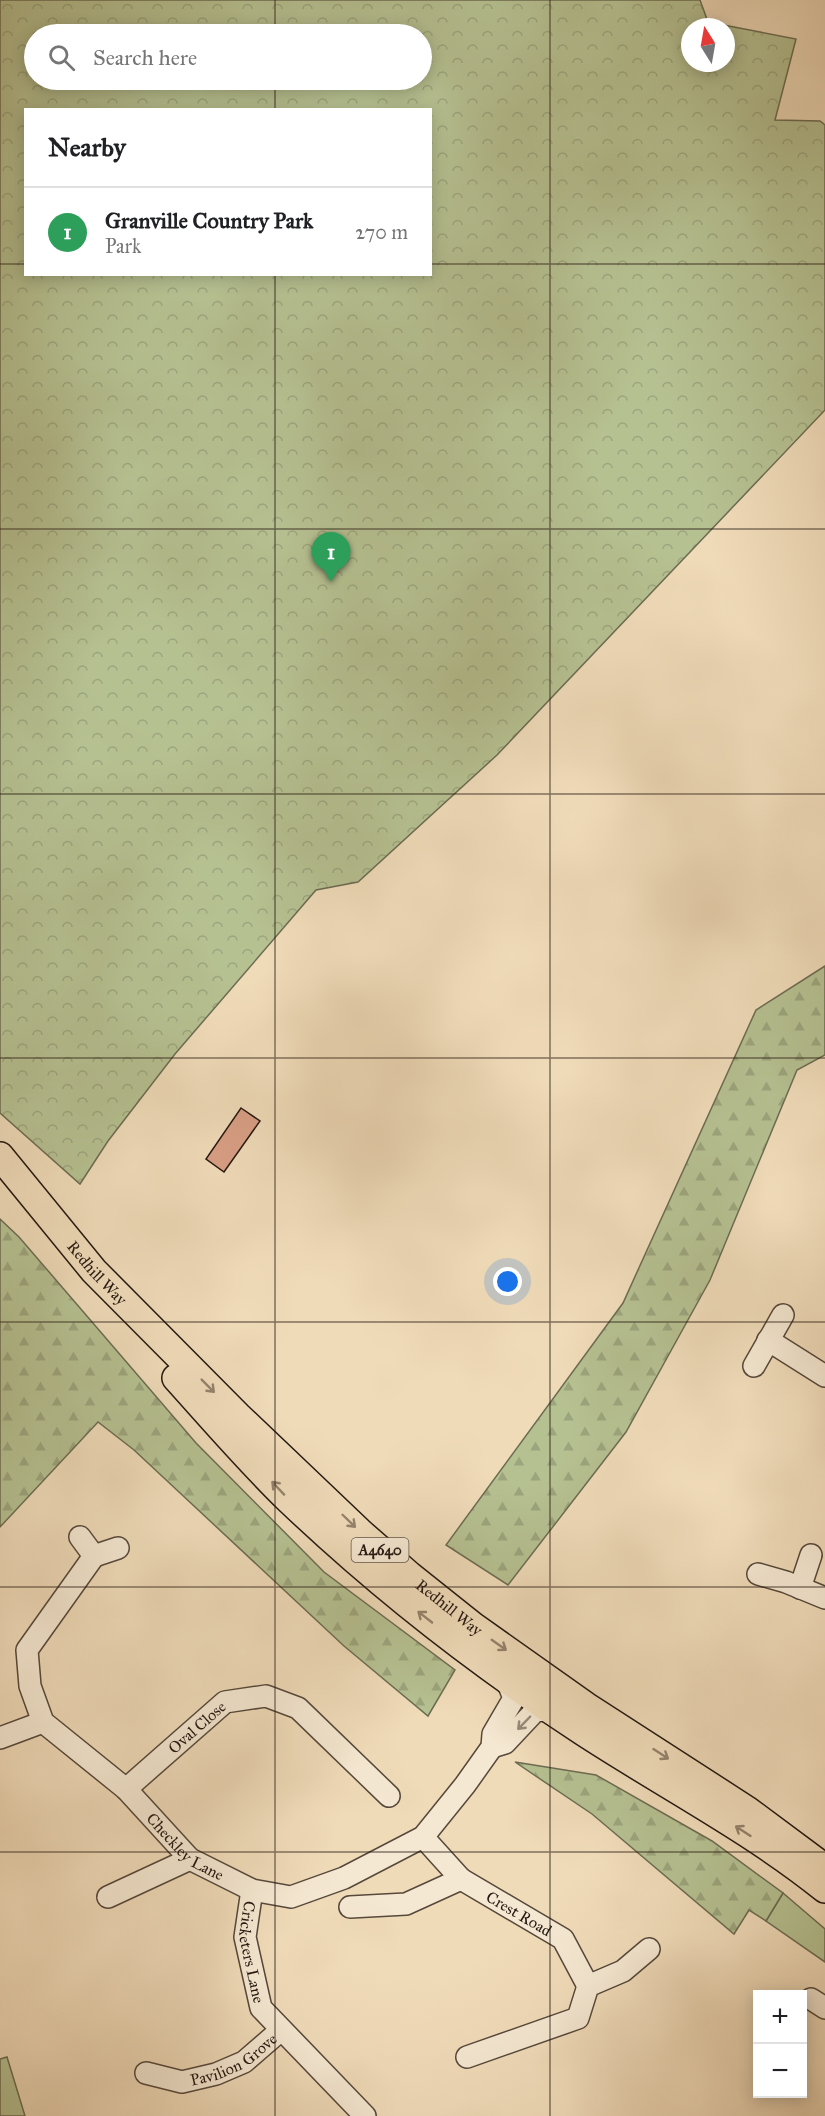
<!DOCTYPE html>
<html lang="en">
<head>
<meta charset="utf-8">
<style>
  :root { --surface:#fff; --page:#f2f2f2; --text:#202124; --muted:#757577; --line:#e0e0e0; --accent:#8f2418 }
  body { margin:0; font-family:"IM FELL Great Primer",serif; background:var(--page); color:var(--text) }
  .controls { position:absolute; right:18px; bottom:18px; display:grid; overflow:hidden; border-radius:0px; box-shadow:0 3px 15px #0003 }
  .controls button { width:54px; height:54px; display:grid; place-items:center; padding:0; border:0; border-bottom:2px solid var(--line); background:var(--surface); color:var(--text); font:30px sans-serif }
  .compass { position:absolute; left:681px; top:18px; width:54px; height:54px; border-radius:50%; background:var(--surface); box-shadow:0 3px 15px #0003; rotate:349deg }
  .you { position:absolute; left:508px; top:1282px; width:21px; height:21px; margin:-15px; border:4px solid #fff; border-radius:50%; background:#1a73e8; box-shadow:0 0 0 9px #1a73e833 }
  .badge { display:grid; place-items:center; width:39px; height:39px; border-radius:50%; background:var(--accent); color:#fff; font-size:20px; font-weight:700 }
  .pin { position:absolute; translate:-50% -50px; filter:drop-shadow(0 2px 3px #0008) }
  .pin::after { content:''; position:absolute; top:32px; width:21px; height:18px; background:inherit; clip-path:polygon(0 0,100% 0,50% 100%) }
  .list { margin:0; padding:0; list-style:none }
  h2 { display:flex; justify-content:space-between; align-items:center; height:78px; margin:0; padding:0 24px; font-size:26px }
  h2 small { font-size:20px; font-weight:400; color:var(--muted) }
  .list li { display:grid; grid-template-columns:39px 1fr auto; gap:18px; align-items:center; box-sizing:border-box; height:90px; padding:0 24px; border-top:2px solid var(--line) }
  .list b { display:block; font-size:22px; white-space:nowrap }
  .list p { margin:0; font-size:20px; white-space:nowrap; color:var(--muted) }
  .list em { font-size:20px; font-style:normal; color:var(--muted) }
  .icon { flex:none; width:33px; height:33px; fill:none; stroke:currentColor; stroke-width:2; stroke-linecap:round; stroke-linejoin:round }
  .map { position:relative; flex:none; width:825px; height:2116px; overflow:hidden }
  .search { position:absolute; background:var(--surface); box-shadow:0 3px 15px #0003; left:24px; top:24px; width:408px; height:66px; display:flex; align-items:center; gap:15px; box-sizing:border-box; padding:0 21px; border-radius:33px; color:var(--muted); font-size:22px }
  .panel { position:absolute; background:var(--surface); box-shadow:0 3px 15px #0003; left:24px; top:108px; width:408px; height:168px; border-radius:0px }
  .map>svg:first-child { display:block }
  .grass { fill:#b6c192; stroke:#6c6c52; stroke-width:1.5 }
  .forest { fill:url(#forest-firs); stroke:#6c6c52; stroke-width:1.5 }
  .park { fill:url(#park-crowns); stroke:#6c6c52; stroke-width:1.5; fill-rule:evenodd }
  .building { fill:#d99f85; stroke:#231711; stroke-width:1.5 }
  .lines { fill:none; stroke-linecap:round; stroke-linejoin:round }
  .minor-casing { stroke:#56483b; stroke-width:24 }
  .major-casing { stroke:#231711; stroke-width:30 }
  .minor { stroke:#f5e8d2; stroke-width:21 }
  .major { stroke:#f0dbb9; stroke-width:27 }
  .oneway { stroke:#94836d }
  .oneway2 { stroke:#968a7b }
  .grid { fill:none; stroke:#231711; stroke-width:1.5; stroke-opacity:0.55 }
  .labels { text-anchor:middle; dominant-baseline:central; stroke-width:5; stroke-linejoin:round; paint-order:stroke }
  .shield { fill:#f5e8d2; stroke:#62564b; stroke-width:1.5 }
  .shield-label { font-size:15px; font-weight:bold; fill:#231711 }
  .street-label { font-size:16px; fill:#231711; stroke:#f5e8d2 }
</style>
</head>
<body>
<div class="map">
<svg width="825" height="2116" viewBox="0 0 825 2116">
  <defs>
    <pattern id="forest-firs" width="22" height="20" patternUnits="userSpaceOnUse" patternTransform="scale(1.5)"><rect width="22" height="20" fill="#b6c192"/><path d="M5 1l3.5 6h-7zM16 11l3.5 6h-7z" fill="#9ca57d"/></pattern>
    <pattern id="park-crowns" width="20" height="18" patternUnits="userSpaceOnUse" patternTransform="scale(1.5)"><rect width="20" height="18" fill="#b6c192"/><path d="M2 6a3 3 0 1 1 6 0M12 15a3 3 0 1 1 6 0" fill="none" stroke="#9ca57d"/></pattern>
  </defs>
  <rect width="100%" height="100%" fill="#f0dbb9"/>
  <filter id="stains"><feTurbulence type="fractalNoise" baseFrequency=".00333" numOctaves="4"/><feColorMatrix values="0 0 0 0 .2 0 0 0 0 .09 0 0 0 0 .02 0 0 0 .5 -.17"/></filter>
  <radialGradient id="worn" r=".72"><stop offset=".6" stop-color="#630" stop-opacity="0"/><stop offset="1" stop-color="#630" stop-opacity=".3"/></radialGradient>
  <g class="grass">
    <path d="M783,1893L825,1929V1962L766,1921Z"/>
    <path d="M7,2057L25,2116H0V2059Z"/>
  </g>
  <g class="forest">
    <path d="M825,966V1055L797,1070L710,1280L626,1432L508,1585L446,1545L623,1303L756,1010Z"/>
    <path d="M0,1219L19,1237L196,1443L324,1572L455,1670L428,1716L344,1646L134,1450L98,1422L0,1527Z"/>
    <path d="M515,1762L596,1775L712,1841L783,1893L766,1921L749,1910L734,1934L592,1814Z"/>
  </g>
  <path class="park" d="M0,0H700L708,22L796,39L775,120L820,121L825,125V410L497,755L358,882L316,890L175,1054L108,1141L80,1184L0,1113ZM690,27H726V63H690ZM34,34H422V80H34ZM26,110H430V274H26Z"/>
  <path class="building" d="M241,1108L260,1121L224,1172L206,1159Z"/>
  <g class="lines">
    <defs>
      <g id="minor">
        <path d="M768,1340L825,1376"/>
        <path d="M754,1366L783,1315"/>
        <path d="M80,1537L94,1556L118,1548"/>
        <path id="s1" d="M94,1556L27,1650L30,1686L43,1722L126,1789L190,1859L252,1890L291,1897L344,1878L423,1837L465,1785L492,1747L493,1734L514,1698L509,1686L501,1675"/>
        <path d="M758,1574L786,1582L825,1598"/>
        <path d="M800,1588L811,1555"/>
        <path d="M0,1738L43,1722"/>
        <path d="M492,1747L505,1743L535,1711L543,1710L558,1714"/>
        <path id="s2" d="M126,1789L225,1702L266,1696L298,1708L389,1796"/>
        <path d="M423,1837L461,1879"/>
        <path id="s3" d="M252,1890L245,1937L261,2008L365,2116"/>
        <path d="M108,1897L190,1859"/>
        <path id="s4" d="M350,1907L406,1904L461,1879L563,1939L588,1986"/>
        <path d="M811,1999L825,2008"/>
        <path d="M467,2057L578,2018L588,1986L623,1971L649,1949"/>
        <path id="s5" d="M146,2073L182,2082L216,2074L244,2062L281,2030"/>
      </g>
      <g id="major">
        <path id="s6" d="M0,1156L94,1271L238,1416L362,1534L409,1575L473,1626L586,1706L747,1810L825,1868"/>
        <path d="M176,1378C212,1418 248,1460 287,1498C377,1584 478,1663 582,1731C663,1784 749,1828 825,1889"/>
      </g>
    </defs>
    <use href="#minor" class="minor-casing"/>
    <use href="#major" class="major-casing"/>
    <use href="#minor" class="minor"/>
    <use href="#major" class="major"/>
  </g>
  <defs><path id="oneway-shaft" d="M-6 0H5M1.5-3L5.5 0L1.5 3" fill="none" stroke-width="1.6" stroke-linecap="round" stroke-linejoin="round" transform="scale(1.5)"/></defs>
  <g class="oneway">
    <use href="#oneway-shaft" transform="translate(208 1386) rotate(45)"/>
    <use href="#oneway-shaft" transform="translate(278 1488) rotate(-133)"/>
    <use href="#oneway-shaft" transform="translate(349 1521) rotate(44)"/>
    <use href="#oneway-shaft" transform="translate(425 1617) rotate(-142)"/>
    <use href="#oneway-shaft" transform="translate(499 1645) rotate(35)"/>
    <use href="#oneway-shaft" transform="translate(661 1754) rotate(33)"/>
    <use href="#oneway-shaft" transform="translate(743 1831) rotate(-147)"/>
  </g>
  <use class="oneway2" href="#oneway-shaft" transform="translate(524 1723) rotate(134)"/>
  <path class="grid" d="M275,0V34M550,0V2116M275,80V110M0,264H26M430,264H825M275,274V2116M0,529H825M0,794H825M0,1058H825M0,1322H825M0,1587H825M0,1852H825"/>
  <g class="labels">
    <rect class="shield" x="351.5" y="1538" width="57" height="24" rx="4.5"/>
    <g class="shield-label">
      <text x="380" y="1550">A4640</text>
    </g>
    <g class="street-label">
      <text stroke="none"><textPath href="#s6" startOffset="152">Redhill Way</textPath></text>
      <text stroke="none"><textPath href="#s6" startOffset="638">Redhill Way</textPath></text>
      <text stroke="none"><textPath href="#s2" startOffset="94">Oval Close</textPath></text>
      <text stroke="none"><textPath href="#s1" startOffset="380">Checkley Lane</textPath></text>
      <text stroke="none"><textPath href="#s4" startOffset="184">Crest Road</textPath></text>
      <text stroke="none"><textPath href="#s3" startOffset="63">Cricketers Lane</textPath></text>
      <text stroke="none"><textPath href="#s5" startOffset="94">Pavilion Grove</textPath></text>
    </g>
  </g>
  <rect width="100%" height="100%" filter="url(#stains)"/>
  <rect width="100%" height="100%" fill="url(#worn)"/>
</svg>
<div class="controls">
<button>+</button>
<button>−</button>
</div>
<svg class="compass" viewBox="-18 -18 36 36"><path d="M0-13l5 13h-10z" fill="#e53935"/><path d="M0 13l5-13h-10z" fill="#757577"/></svg>
<div class="you"></div>
<div class="pin badge" style="left:331px;top:582px;background:#2e9e5b">1</div>
<div class="search"><svg class="icon" aria-label="search" viewBox="0 0 24 24"><circle cx="10" cy="10" r="6"/><path d="M15 15l6 6"/></svg>Search here</div>
<section class="panel">
<h2>Nearby<small></small></h2>
<ul class="list">
<li><span class="badge" style="background:#2e9e5b">1</span><div><b>Granville Country Park</b><p>Park</p></div><em>270 m</em></li>
</ul>
</section>
</div>
</body>
</html>
